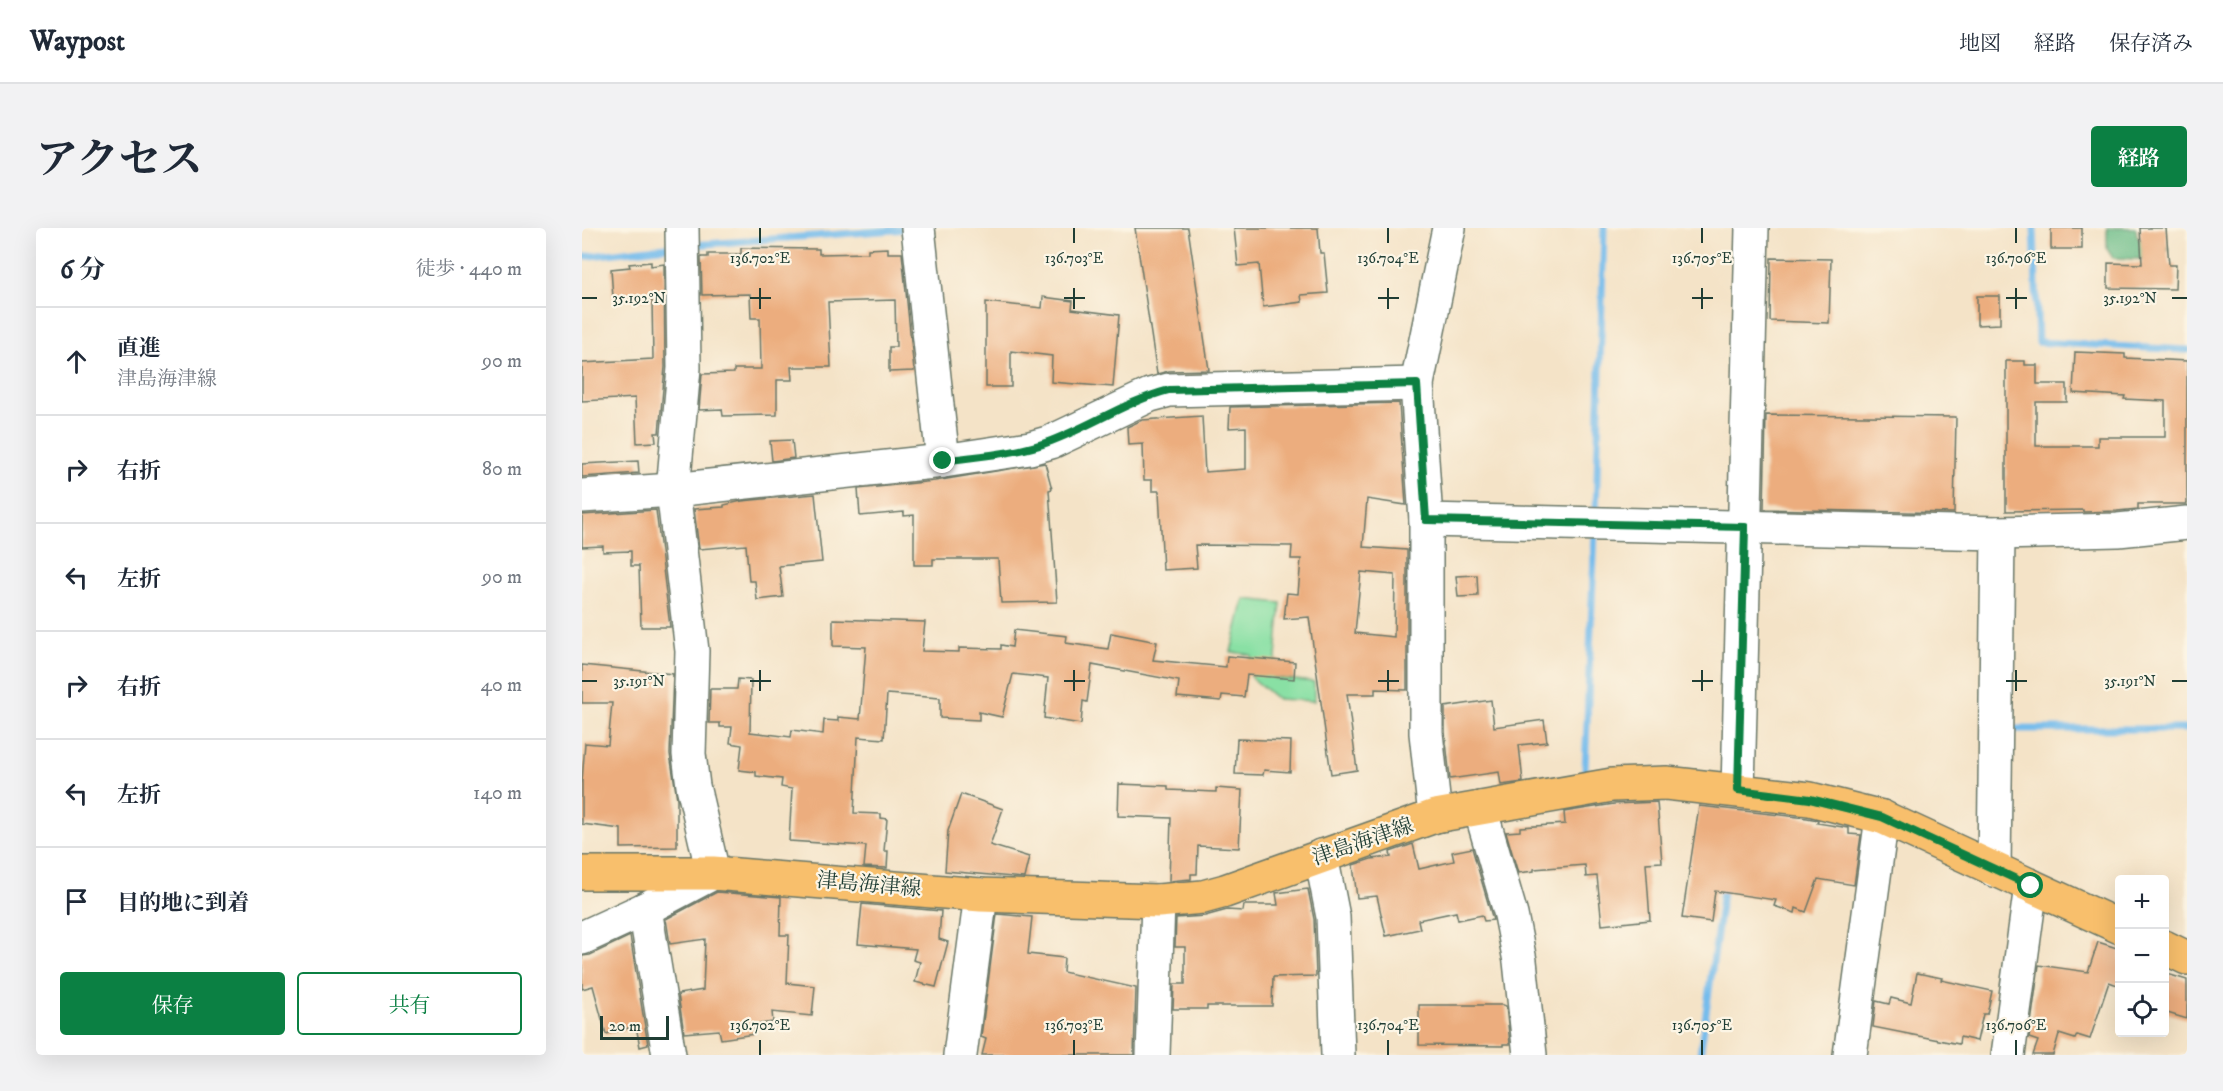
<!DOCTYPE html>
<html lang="ja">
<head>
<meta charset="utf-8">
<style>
  :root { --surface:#fff; --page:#f2f2f3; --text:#1f2937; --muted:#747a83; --line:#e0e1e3; --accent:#0b8043 }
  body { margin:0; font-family:"IM FELL DW Pica","Noto Serif JP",serif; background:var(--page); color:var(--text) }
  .controls { position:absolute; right:18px; bottom:18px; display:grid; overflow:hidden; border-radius:6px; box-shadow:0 6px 24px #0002 }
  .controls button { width:54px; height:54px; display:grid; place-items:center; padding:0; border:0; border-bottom:2px solid var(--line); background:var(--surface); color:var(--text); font:30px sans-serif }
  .scale { position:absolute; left:18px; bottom:15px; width:69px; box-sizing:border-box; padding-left:6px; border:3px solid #1f3d34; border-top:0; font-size:16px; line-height:21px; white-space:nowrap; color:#1f3d34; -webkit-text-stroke:4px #fcf5e5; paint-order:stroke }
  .stop { position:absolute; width:18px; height:18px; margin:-14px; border:4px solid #0b8043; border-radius:50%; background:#fff }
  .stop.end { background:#0b8043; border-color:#fff; box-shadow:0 2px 6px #0008 }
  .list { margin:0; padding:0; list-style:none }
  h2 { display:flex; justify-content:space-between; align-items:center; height:78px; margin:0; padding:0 24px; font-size:26px }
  h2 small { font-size:20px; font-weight:400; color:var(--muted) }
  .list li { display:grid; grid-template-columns:39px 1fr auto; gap:18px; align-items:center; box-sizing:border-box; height:108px; padding:0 24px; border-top:2px solid var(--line) }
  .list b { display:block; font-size:22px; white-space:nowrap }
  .list p { margin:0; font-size:20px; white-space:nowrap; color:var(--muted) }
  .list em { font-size:20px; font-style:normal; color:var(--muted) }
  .actions { display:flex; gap:12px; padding:18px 24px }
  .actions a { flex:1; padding:14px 0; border:2px solid var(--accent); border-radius:6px; text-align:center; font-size:21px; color:var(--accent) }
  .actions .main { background:var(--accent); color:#fff }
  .icon { flex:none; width:33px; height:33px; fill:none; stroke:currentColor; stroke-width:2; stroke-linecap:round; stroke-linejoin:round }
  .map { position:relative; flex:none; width:1605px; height:827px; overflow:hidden; border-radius:6px }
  header { display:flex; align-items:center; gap:36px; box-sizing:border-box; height:84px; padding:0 30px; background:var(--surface); border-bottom:2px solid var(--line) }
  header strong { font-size:28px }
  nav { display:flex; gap:33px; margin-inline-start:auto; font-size:21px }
  .intro { display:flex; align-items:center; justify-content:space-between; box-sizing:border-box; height:144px; padding:0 36px }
  h1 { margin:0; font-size:42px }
  .button { padding:15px 27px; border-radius:6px; background:var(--accent); color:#fff; font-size:21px; font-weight:700 }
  main { display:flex; gap:36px; padding:0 36px }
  aside { flex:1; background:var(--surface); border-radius:6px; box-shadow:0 6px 24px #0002 }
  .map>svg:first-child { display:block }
  .green { fill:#89e0a4; stroke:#548e6c; stroke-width:1.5 }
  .forest { fill:#6ebe8a; stroke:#467e5f; stroke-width:1.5 }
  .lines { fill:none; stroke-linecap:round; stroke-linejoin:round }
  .stream { stroke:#74bcec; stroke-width:7 }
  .building { fill:#ecad7e; fill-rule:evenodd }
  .minor-casing { stroke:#6a7767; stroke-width:36 }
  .major-casing { stroke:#6a7767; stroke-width:36 }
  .minor { stroke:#fff; stroke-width:33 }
  .major { stroke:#f8bf6c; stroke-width:33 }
  .route { stroke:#0b8043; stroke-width:8 }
  .ticks { fill:none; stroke:#1f3d34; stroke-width:2 }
  .labels { text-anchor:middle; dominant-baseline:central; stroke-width:4.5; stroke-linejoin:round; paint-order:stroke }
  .street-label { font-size:21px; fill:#1f3d34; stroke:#fcf5e5 }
  .ticks-label { font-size:15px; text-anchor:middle; fill:#1f3d34; stroke:#fcf5e5; stroke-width:4.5; stroke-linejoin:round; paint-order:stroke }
</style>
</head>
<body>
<header>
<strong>Waypost</strong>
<nav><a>地図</a><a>経路</a><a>保存済み</a></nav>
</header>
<div class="intro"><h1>アクセス</h1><a class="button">経路</a></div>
<main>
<aside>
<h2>6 分<small>徒歩 · 440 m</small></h2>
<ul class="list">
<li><svg class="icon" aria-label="ahead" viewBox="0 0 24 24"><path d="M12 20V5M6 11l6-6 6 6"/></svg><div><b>直進</b><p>津島海津線</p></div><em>90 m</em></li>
<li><svg class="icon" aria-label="right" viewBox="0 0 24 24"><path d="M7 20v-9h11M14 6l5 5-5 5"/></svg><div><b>右折</b></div><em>80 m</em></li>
<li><svg class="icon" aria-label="left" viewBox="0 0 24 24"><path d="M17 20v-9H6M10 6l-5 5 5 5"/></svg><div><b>左折</b></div><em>90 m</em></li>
<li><svg class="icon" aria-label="right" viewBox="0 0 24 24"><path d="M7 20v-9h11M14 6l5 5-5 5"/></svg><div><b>右折</b></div><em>40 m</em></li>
<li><svg class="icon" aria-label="left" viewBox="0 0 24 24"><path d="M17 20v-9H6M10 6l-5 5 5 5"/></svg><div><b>左折</b></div><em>140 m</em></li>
<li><svg class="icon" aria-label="arrive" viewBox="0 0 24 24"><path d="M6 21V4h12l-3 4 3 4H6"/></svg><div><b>目的地に到着</b></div></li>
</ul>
<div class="actions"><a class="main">保存</a><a>共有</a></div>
</aside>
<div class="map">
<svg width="1605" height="827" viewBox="0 0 1605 827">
  <rect width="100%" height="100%" fill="#fcf5e5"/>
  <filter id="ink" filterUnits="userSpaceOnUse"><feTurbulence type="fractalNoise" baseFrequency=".0167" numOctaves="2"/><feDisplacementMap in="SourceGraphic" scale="12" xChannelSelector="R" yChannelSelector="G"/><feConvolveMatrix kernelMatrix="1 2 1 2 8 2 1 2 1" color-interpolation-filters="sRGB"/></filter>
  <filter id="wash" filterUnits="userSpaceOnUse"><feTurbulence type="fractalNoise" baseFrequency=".008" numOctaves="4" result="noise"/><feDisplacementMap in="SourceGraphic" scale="24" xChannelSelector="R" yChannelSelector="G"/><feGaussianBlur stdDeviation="1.35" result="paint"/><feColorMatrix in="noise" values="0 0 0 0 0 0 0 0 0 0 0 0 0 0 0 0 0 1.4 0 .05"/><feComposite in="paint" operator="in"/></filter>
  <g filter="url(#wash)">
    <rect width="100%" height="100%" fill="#f4e3c7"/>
    <path class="green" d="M662,371L699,375L692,450L732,454V473L695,471L668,448L669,427L649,424Z"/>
    <path class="forest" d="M1525,0H1554L1555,8L1558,12L1584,16L1587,22L1578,32L1531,30L1525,21Z"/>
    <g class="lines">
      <g class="stream">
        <path d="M1452,0L1456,114L1605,122"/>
        <path d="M110,17L326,1"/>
        <path d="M0,29L93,18"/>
        <path d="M1014,287L1022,0"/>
        <path d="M1423,501H1605"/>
        <path d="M1003,542L1013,303"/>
        <path d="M1118,827L1142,656"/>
      </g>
    </g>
    <g id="blocks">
      <g class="building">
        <path d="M553,0H606L627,142L587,143L575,146Z"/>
        <path d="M652,0H736L738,25H742L746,65L719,67L720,74L681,79L677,36L656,38Z"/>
        <rect x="1469" y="0" width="31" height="21"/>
        <path d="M1558,0H1584L1587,37H1594L1593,61L1526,60V35L1560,36Z"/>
        <path d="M159,20L237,21V26L286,25V21L306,20V25H320L332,143L307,144V119H314L313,72L246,74L249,139H209L210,152H195V187L141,188L140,181L117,182L120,146L152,145V141H179L178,90H169L168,66L120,67L119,29H126V26H159Z"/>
        <path d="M1189,30L1249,31L1247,95L1188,93Z"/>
        <path d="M69,34V38L82,36L83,139L77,205H73L74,214L55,215L53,170L0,173V135L71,131L70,72L49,73V69L31,70L29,41L48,39L47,36Z"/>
        <path d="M1395,68H1418V96L1395,97Z"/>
        <path d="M461,69L491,73L490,81L537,87L531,159L469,154L470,128L429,123V159H404V74L460,80Z"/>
        <path d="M1493,124L1543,126V130L1605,133V276H1556V281L1535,283L1501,284V282L1424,283V133H1443V137H1455V156H1485V174H1454V218H1516V209H1583V173L1542,171L1543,168L1491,165Z"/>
        <path d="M817,175L824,277L785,271L781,319L825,322V462L793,461V466H765L775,542L749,546L727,389L702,391L705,365L716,366L719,331H709L710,318L613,317L615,340L581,342L577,263H570V252H562L561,216L546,217L545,199L560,192L620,188L623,244L664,241V199L647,200L648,179ZM779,344L813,347L812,409L773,405Z"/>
        <path d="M1184,187L1374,189L1372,285L1182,281Z"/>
        <path d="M210,212L212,230L190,233L188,213Z"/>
        <path d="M56,233L57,245L0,249V236Z"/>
        <path d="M463,235L470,261L467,262L475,374L419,375L416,331H351V337H332V287L322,288V284L278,288L276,261L353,253Z"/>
        <path d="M233,266L240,334L197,338L201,369L175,372L173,353H167L164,317L117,321L112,281L142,279V277L160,273Z"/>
        <path d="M74,282L88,399H59L57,338H49V323L21,324V318L0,319V287Z"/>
        <path d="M895,347L896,368L876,369L874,348Z"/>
        <path d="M251,391L343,394L340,423L377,424V420L419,421V417L430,419L432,402L485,408L484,415L526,421L529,405L575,414L571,432L644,439L645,428L713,434L712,451L665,447L662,469L640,467L639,473L595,469L597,453L510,437L505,474L501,473L499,496L462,490L466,450L431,446L420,489L397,484V492L358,490V470L305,466L302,511L276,509L272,585L299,586V590L305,591L302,623H306L305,640L282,639L284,618L207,613L210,561L199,559L200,551L174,548V544L157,542L160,517L148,515L150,499H138V495H127L128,461H155L156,451L169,452L168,504L209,509L210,502L241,506L242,492L256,493V489L278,491L284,419L251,418Z"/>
        <path d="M0,437L91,446L88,526L95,571V619L39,620V601L0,596V554L3,515L26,517L30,475H0Z"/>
        <path d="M909,472L912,499L962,492L965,514L937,517L941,554L919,557L917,544L868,551L863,504V479Z"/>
        <path d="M655,511L709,513L708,544L682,542L681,547L653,546Z"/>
        <path d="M537,556L586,558V562L634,564V560L660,562L657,620L616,618L615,646H609V651L587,653L589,590L536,588Z"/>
        <path d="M379,566L421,581L408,617L447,629L442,650L363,643L366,603Z"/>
        <path d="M1075,574L1080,634L1064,635L1068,692L1020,697L1015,648L1004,649L1003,637L952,641V643L936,645L924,604L938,603V599L983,596L982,584L1032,576Z"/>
        <path d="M1117,578L1225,590L1236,592L1235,595L1267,600V606L1279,607L1272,657L1236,651L1224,684L1214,680L1213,685L1192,678L1194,672L1133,663L1129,694L1100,690Z"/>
        <path d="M831,616L837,641L872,633L870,624L890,620L911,692L902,693L900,687L876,692L874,684L836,692L838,701L804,708L795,668L775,670L771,637L789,631L809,629L808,624Z"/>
        <path d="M726,661L732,691L734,748L691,749L690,778H625V781H591L592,756H603V719H593L594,690L623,688L645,682L661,683L662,677H696L694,665Z"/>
        <path d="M135,664L199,669L198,707H207L205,755L233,758L230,788L190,784L191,794L171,797L172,806L139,811L137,802L102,805L96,766L121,762L123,711L88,716L84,691Z"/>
        <path d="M280,676L359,683L357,711L366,714L354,759L333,754L338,734L331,732L334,721L276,716Z"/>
        <path d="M415,686L450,689L446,726L482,730L481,744L554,760L552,827H400L404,811L399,809Z"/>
        <path d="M48,708L66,817L58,819L54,798L24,806L11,758L0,761V728L8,727Z"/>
        <path d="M1516,714L1538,721V758L1527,754L1508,811L1495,807L1493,811L1477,806L1471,827H1451L1456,813L1447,810L1457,737L1506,744Z"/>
        <path d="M1335,745L1360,750L1359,752L1410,763L1405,786H1401L1395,813L1378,809L1377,816L1291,799L1294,773L1307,776L1309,770L1329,775Z"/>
        <path d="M1582,745L1605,752V791L1582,784Z"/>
        <path d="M837,777H921L924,778L928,816H921V818L837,817Z"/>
      </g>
    </g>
  </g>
  <g filter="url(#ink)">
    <use href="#blocks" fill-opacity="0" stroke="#6a7767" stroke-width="1.5"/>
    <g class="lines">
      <defs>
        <g id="minor">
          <path d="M336,0L361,233"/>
          <path d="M0,268L91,262L361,233L448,220L469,214L568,167L587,162L835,156"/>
          <path d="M844,292L1416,305L1536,302L1605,295"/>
          <path d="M1156,562L1170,0"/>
          <path d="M898,580L929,687L938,733L948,827"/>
          <path d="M853,588L844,505V292L835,156L867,0"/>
          <path d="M739,628L751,689L756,827"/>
          <path d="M1412,642L1416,305"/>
          <path d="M63,681L87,827"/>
          <path d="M0,710L63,681L131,645L111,558L107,526L110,423L91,262L102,140L100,0"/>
          <path d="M378,827L399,667"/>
          <path d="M571,827L576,673"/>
          <path d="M1268,827L1300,589"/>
          <path d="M1426,827L1449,658"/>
        </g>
        <g id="major">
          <path d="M0,645H131L399,667L576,673L621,669L643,663L853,588L1030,557L1084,555L1228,571L1300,589L1538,699"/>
          <path d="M1582,719L1605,730"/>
        </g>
      </defs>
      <use href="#minor" class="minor-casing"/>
      <use href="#major" class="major-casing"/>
      <use href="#minor" class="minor"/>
      <use href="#major" class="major"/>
    </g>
  </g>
  <g class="lines" filter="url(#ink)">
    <path class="route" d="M361,233C396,228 436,226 469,213C509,198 545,173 587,162L835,156L844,292L1163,299L1156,562L1228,571L1300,589L1449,658"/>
  </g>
  <path class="ticks" d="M178,0V15M492,0V15M806,0V15M1120,0V15M1434,0V15M178,60V81M492,60V81M806,60V81M1120,60V81M1434,60V81M0,70H15M168,70H189M482,70H503M796,70H817M1110,70H1131M1424,70H1445M1590,70H1605M178,442V463M492,442V463M806,442V463M1120,442V463M1434,442V463M0,453H15M168,453H189M482,453H503M796,453H817M1110,453H1131M1424,453H1445M1590,453H1605M178,812V827M492,812V827M806,812V827M1120,812V827M1434,812V827"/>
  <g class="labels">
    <g class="street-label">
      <text transform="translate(781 614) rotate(-19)">津島海津線</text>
      <text transform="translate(287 657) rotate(5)">津島海津線</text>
    </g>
  </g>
  <g class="ticks-label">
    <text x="178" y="35">136.702°E</text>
    <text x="492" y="35">136.703°E</text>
    <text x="806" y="35">136.704°E</text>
    <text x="1120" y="35">136.705°E</text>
    <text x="1434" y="35">136.706°E</text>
    <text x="57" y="75">35.192°N</text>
    <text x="1548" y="75">35.192°N</text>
    <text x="57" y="458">35.191°N</text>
    <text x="1548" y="458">35.191°N</text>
    <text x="178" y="802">136.702°E</text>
    <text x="492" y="802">136.703°E</text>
    <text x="806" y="802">136.704°E</text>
    <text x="1120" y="802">136.705°E</text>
    <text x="1434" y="802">136.706°E</text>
  </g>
</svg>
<div class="controls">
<button>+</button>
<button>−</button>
<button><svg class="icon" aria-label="locate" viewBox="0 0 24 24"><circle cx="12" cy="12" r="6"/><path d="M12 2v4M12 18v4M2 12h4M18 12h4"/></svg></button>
</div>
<div class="scale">20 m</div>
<div class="stop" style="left:1449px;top:658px"></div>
<div class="stop end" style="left:361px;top:233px"></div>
</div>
</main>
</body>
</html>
